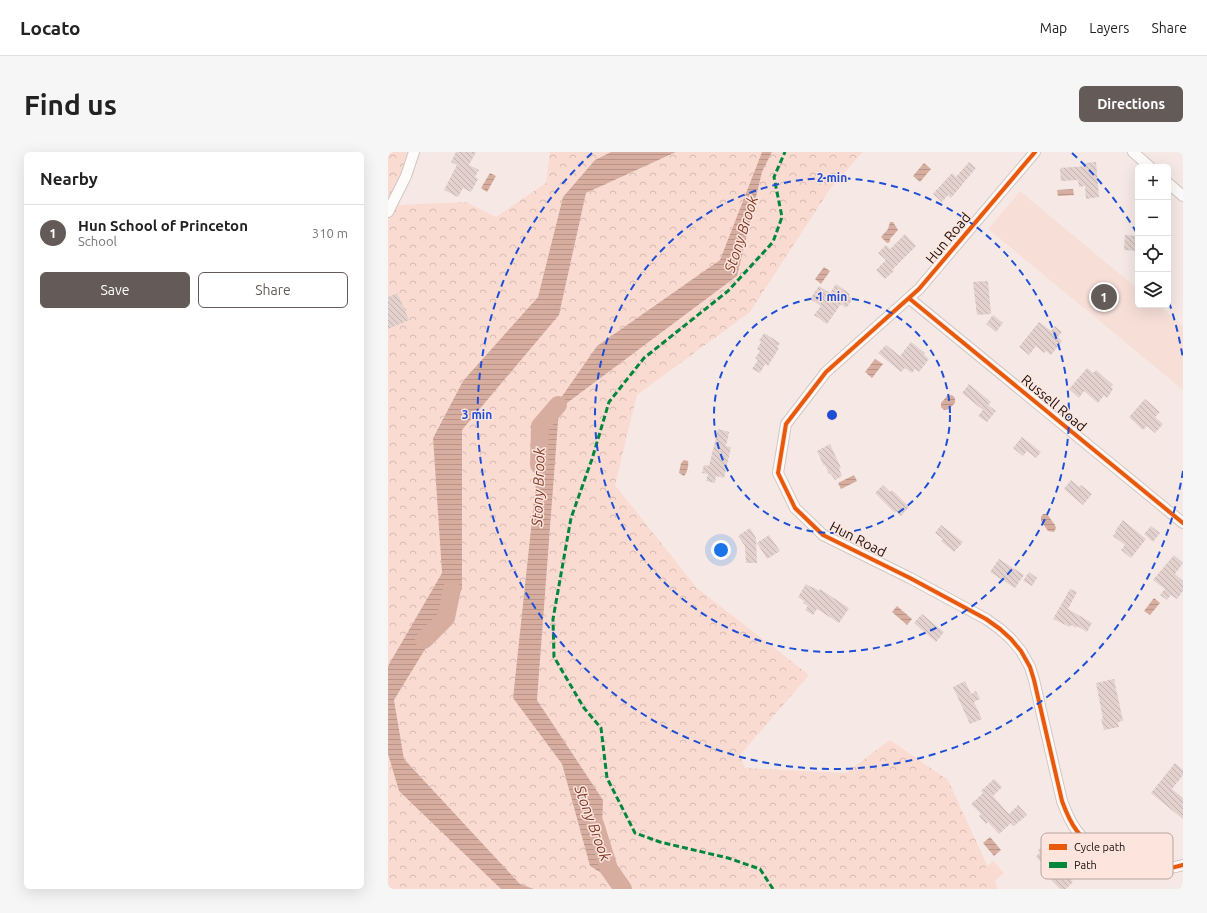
<!DOCTYPE html>
<html lang="en">
<head>
<meta charset="utf-8">
<style>
  :root { --surface:#fff; --page:#f6f6f6; --text:#222; --muted:#767676; --line:#e0e0e0; --accent:#645b58 }
  body { margin:0; font-family:Ubuntu,sans-serif; background:var(--page); color:var(--text) }
  .controls { position:absolute; right:12px; top:12px; display:grid; overflow:hidden; border-radius:6px; box-shadow:0 4px 16px #0002 }
  .controls button { width:36px; height:36px; display:grid; place-items:center; padding:0; border:0; border-bottom:1px solid var(--line); background:var(--surface); color:var(--text); font:20px sans-serif }
  .you { position:absolute; left:333px; top:398px; width:14px; height:14px; margin:-10px; border:3px solid #fff; border-radius:50%; background:#1a73e8; box-shadow:0 0 0 6px #1a73e833 }
  .badge { display:grid; place-items:center; width:26px; height:26px; border-radius:50%; background:var(--accent); color:#fff; font-size:13px; font-weight:700 }
  .pin { position:absolute; translate:-50% -50%; border:2px solid #fff; box-shadow:0 1px 4px #0006 }
  .list { margin:0; padding:0; list-style:none }
  h2 { display:flex; justify-content:space-between; align-items:center; height:52px; margin:0; padding:0 16px; font-size:17px }
  h2 small { font-size:13px; font-weight:400; color:var(--muted) }
  .list li { display:grid; grid-template-columns:26px 1fr auto; gap:12px; align-items:center; box-sizing:border-box; height:56px; padding:0 16px; border-top:1px solid var(--line) }
  .list b { display:block; font-size:15px; white-space:nowrap }
  .list p { margin:0; font-size:13px; white-space:nowrap; color:var(--muted) }
  .list em { font-size:13px; font-style:normal; color:var(--muted) }
  .actions { display:flex; gap:8px; padding:12px 16px }
  .actions a { flex:1; padding:9px 0; border:1px solid var(--accent); border-radius:6px; text-align:center; font-size:14px; color:var(--accent) }
  .actions .main { background:var(--accent); color:#fff }
  .icon { flex:none; width:22px; height:22px; fill:none; stroke:currentColor; stroke-width:2; stroke-linecap:round; stroke-linejoin:round }
  .map { position:relative; flex:none; width:795px; height:737px; overflow:hidden; border-radius:6px }
  header { display:flex; align-items:center; gap:24px; box-sizing:border-box; height:56px; padding:0 20px; background:var(--surface); border-bottom:1px solid var(--line) }
  header strong { font-size:19px }
  nav { display:flex; gap:22px; margin-inline-start:auto; font-size:14px }
  .intro { display:flex; align-items:center; justify-content:space-between; box-sizing:border-box; height:96px; padding:0 24px }
  h1 { margin:0; font-size:28px }
  .button { padding:10px 18px; border-radius:6px; background:var(--accent); color:#fff; font-size:14px; font-weight:700 }
  main { display:flex; gap:24px; padding:0 24px }
  aside { flex:1; background:var(--surface); border-radius:6px; box-shadow:0 4px 16px #0002 }
  .map>svg:first-child { display:block }
  .built { fill:#f7dfd8 }
  .forest { fill:url(#forest-crowns) }
  .green { fill:#f9dbd2 }
  .water { fill:url(#water-rules) }
  .lines { fill:none; stroke-linecap:round; stroke-linejoin:round }
  .river { stroke:#d7ada0; stroke-width:18 }
  .building { fill:url(#building-back-hatch) }
  .minor-casing { stroke:#d1c7c4; stroke-width:12 }
  .minor { stroke:#fefcfb; stroke-width:10 }
  .quiet { stroke:#00873e; stroke-width:3; stroke-dasharray:6 3; stroke-linecap:butt }
  .cycleway-casing { stroke:#fde5de; stroke-width:6 }
  .cycleway { stroke:#e8590c; stroke-width:4 }
  .ring { fill:none; stroke:#1d4ed8; stroke-width:2; stroke-dasharray:7 5 }
  .labels { text-anchor:middle; dominant-baseline:central; stroke-width:3; stroke-linejoin:round; paint-order:stroke }
  .street-label { font-size:14px; fill:#150e0c; stroke:#fde5de }
  .water-label { font-size:15px; font-style:italic; fill:#803c28; stroke:#fde5de }
  .key { fill:#fde5de; stroke:#b7a49f; stroke-width:1 }
  .key-label { font-size:11px; fill:#150e0c }
  .centre { fill:#1d4ed8; stroke:#fde5de; stroke-width:2 }
  .ring-label { font-size:12px; text-anchor:middle; font-weight:bold; fill:#1d4ed8; stroke:#fde5de; stroke-width:3; stroke-linejoin:round; paint-order:stroke }
</style>
</head>
<body>
<header>
<strong>Locato</strong>
<nav><a>Map</a><a>Layers</a><a>Share</a></nav>
</header>
<div class="intro"><h1>Find us</h1><a class="button">Directions</a></div>
<main>
<aside>
<h2>Nearby<small></small></h2>
<ul class="list">
<li><span class="badge">1</span><div><b>Hun School of Princeton</b><p>School</p></div><em>310 m</em></li>
</ul>
<div class="actions"><a class="main">Save</a><a>Share</a></div>
</aside>
<div class="map">
<svg width="795" height="737" viewBox="0 0 795 737">
  <defs>
    <pattern id="forest-crowns" width="20" height="18" patternUnits="userSpaceOnUse"><rect width="20" height="18" fill="#f9dbd2"/><path d="M2 6a3 3 0 1 1 6 0M12 15a3 3 0 1 1 6 0" fill="none" stroke="#d5bbb3"/></pattern>
    <pattern id="water-rules" width="6" height="5" patternUnits="userSpaceOnUse"><rect width="6" height="5" fill="#d7ada0"/><path d="M0 2.5h6" fill="none" stroke="#b89489"/></pattern>
    <pattern id="building-back-hatch" width="6" height="6" patternUnits="userSpaceOnUse"><rect width="6" height="6" fill="#e2d1cc"/><path d="M-1 5l2 2M0 0l6 6M5-1l2 2" fill="none" stroke="#c1b2ae"/></pattern>
  </defs>
  <rect width="100%" height="100%" fill="#f6e9e5"/>
  <path class="built" d="M632,39L750,137V153H770L795,174V238L600,77Z"/>
  <g class="forest">
    <path d="M0,0H19L11,53L78,50L108,65L158,31L162,0H223L207,8L175,45L150,145L75,229L45,285L54,421L0,514Z"/>
    <path d="M288,0H374L332,108L209,194L154,273L125,546L174,612L202,714L229,731L233,737H146L132,732L16,607L6,548L74,437V278L171,163L198,41Z"/>
    <path d="M384,0H475L442,37L362,160L249,243L227,333L309,436L421,523L352,603L357,616L458,621L502,588L560,628L610,737H240L213,708L215,648L149,548L171,257L349,124L374,20Z"/>
    <path d="M0,602L11,639L113,737H0Z"/>
  </g>
  <path class="green" d="M605,709L616,721L606,730L595,718Z"/>
  <g class="water">
    <path d="M223,0H288L198,41L171,163L74,278V437L6,548L16,607L132,732L146,737H113L11,639L0,602V514L54,421L45,286L75,229L150,145L175,45L207,8Z"/>
    <path d="M374,0H384L374,20L349,124L171,257L149,548L215,648L213,708L240,737H233L229,731L202,714L174,612L125,546L154,273L209,194L332,108Z"/>
    <path d="M536,11L543,17L532,30L525,24Z"/>
    <path d="M102,21L108,24L99,40L93,36Z"/>
    <path d="M685,37L686,43L670,44L669,38Z"/>
    <path d="M502,70H505L510,78L502,87V90L499,91L493,85L500,77Z"/>
    <path d="M436,115L442,119L433,132L427,127Z"/>
    <path d="M487,207L495,212L484,226L477,220Z"/>
    <path d="M564,243L567,246V251L561,257L556,258L553,255V251L559,244Z"/>
    <path d="M296,308L300,309C301,313 299,321 296,324L291,321L293,311Z"/>
    <path d="M466,323L469,329L453,337L450,331Z"/>
    <path d="M655,362H659L667,373L668,376L666,380L660,379L653,369V365Z"/>
    <path d="M766,446L772,451L762,463L756,459Z"/>
    <path d="M509,454L524,467L519,473L504,460Z"/>
    <path d="M602,685L613,698L606,704L595,691Z"/>
  </g>
  <g class="lines">
    <g class="river">
      <path d="M151,313L152,274L170,253"/>
      <path d="M36,488L58,466L64,437"/>
      <path d="M207,672L221,717L235,737"/>
    </g>
  </g>
  <g class="building">
    <path d="M68,0H88L81,13L91,18L87,25L90,27L83,40L75,36L70,45L56,38L69,13L63,10Z"/>
    <path d="M581,10L588,16L563,46L560,43L554,50L545,42L564,21L568,25Z"/>
    <path d="M708,10L711,45L698,47L697,34L691,35L690,28L673,29L672,16L698,14L697,11Z"/>
    <path d="M517,82L528,94L504,118L506,119L497,127L488,118L498,108L490,101L498,93L502,97Z"/>
    <path d="M737,83L750,84V99L736,98Z"/>
    <path d="M600,129L603,162L589,163L585,130Z"/>
    <path d="M448,132L462,142L461,144L465,147L458,156L453,152L439,172L426,163L433,154L422,147L431,134L442,141Z"/>
    <path d="M9,141L21,168L0,177V145Z"/>
    <path d="M605,163L615,171L608,180L598,172Z"/>
    <path d="M651,170L663,179L667,174L674,180L670,185L674,189L663,203L658,199L656,201L648,194L641,203L631,195Z"/>
    <path d="M376,181L392,191L389,195L391,196L380,214L377,212L372,221L364,217L370,208L367,206L372,199L369,197L373,190L371,189Z"/>
    <path d="M523,190L537,201L536,203L541,207L531,220L527,217L524,221L517,216L513,220L490,201L498,193L512,204Z"/>
    <path d="M699,216L705,221L708,218L725,233L723,235L725,237L719,246L716,243L710,251L696,239L691,246L681,237Z"/>
    <path d="M581,232L603,250L600,253L608,259L599,270L590,264L595,258L574,241Z"/>
    <path d="M757,247L772,260L767,265L775,272L767,281L759,274L755,278L741,265Z"/>
    <path d="M330,277L341,280L338,294L343,295L336,326L328,324L327,331L318,329L320,322L314,321L316,313L321,314Z"/>
    <path d="M634,285L653,300L648,306L639,299L635,304L625,296Z"/>
    <path d="M442,292L453,316L451,317L454,324L447,328L442,321L441,322L437,313L436,314L429,299Z"/>
    <path d="M683,328L691,335L693,333L704,342L695,353L676,337Z"/>
    <path d="M495,333L502,340L504,338L521,355L513,364L508,359L507,361L487,341Z"/>
    <path d="M735,368L758,387L743,406L733,398L737,393L725,384L728,380L727,379Z"/>
    <path d="M553,373L575,390L566,400L553,389L555,387L547,381Z"/>
    <path d="M763,374L772,381L765,390L756,382Z"/>
    <path d="M362,376L368,386L369,411H358L357,394L350,384Z"/>
    <path d="M381,383L392,399L379,407L369,391Z"/>
    <path d="M786,403L795,411L787,422L795,429V439L789,447L783,443L779,448L772,443L777,437L765,428Z"/>
    <path d="M611,407L636,423L627,436L602,420Z"/>
    <path d="M641,420L649,426L644,434L635,429Z"/>
    <path d="M418,432L425,436V435L431,439L432,437L461,456L451,471L429,457L425,463L417,458L420,454L415,451L416,449L410,445Z"/>
    <path d="M682,437L689,440L680,457L704,471L699,480L689,474L688,476L683,473L682,475L665,467Z"/>
    <path d="M534,462L556,480L548,490L526,471Z"/>
    <path d="M726,527L735,569L730,570L731,575L716,578L713,567H715L708,531Z"/>
    <path d="M577,529L583,542L588,539L592,547L586,550L594,567L582,572L565,535Z"/>
    <path d="M787,611L795,618V623L784,637L795,646V667L763,641Z"/>
    <path d="M606,627L614,635L605,644L621,662L630,653L639,663L626,674L623,671L611,682L600,670L598,672L591,664L593,662L583,652L595,641L593,639Z"/>
    <path d="M664,685L672,693L663,702L686,726L683,728L685,730L678,737H672L652,717L656,713L648,705L652,700L650,698Z"/>
  </g>
  <g class="lines">
    <defs>
      <g id="minor">
        <path d="M647,0L531,137L438,220L398,272L390,321L407,356L435,383L522,426L598,467L612,477L623,487L633,499L642,515L646,528L674,649C678,660 682,670 689,679C714,711 757,725 795,713"/>
        <path d="M745,0L762,15"/>
        <path d="M780,31L795,44"/>
        <path d="M0,60L18,24L26,0"/>
        <path d="M522,147L795,371"/>
      </g>
    </defs>
    <use href="#minor" class="minor-casing"/>
    <use href="#minor" class="minor"/>
    <path class="quiet" d="M385,737L372,717L340,706L272,690L247,681L219,626L213,576L196,556L166,505L165,467L183,366L204,307L221,250L256,206L340,139L385,90L394,65L386,25L397,0"/>
    <defs>
      <g id="cycleway">
        <path d="M647,0L531,137L438,220L398,272L390,321L407,356L435,383L522,426L598,467L612,477L623,487L633,499L642,515L646,528L674,649C678,660 682,670 689,679C714,711 757,725 795,713"/>
        <path d="M522,147L795,371"/>
      </g>
    </defs>
    <use href="#cycleway" class="cycleway-casing"/>
    <use href="#cycleway" class="cycleway"/>
  </g>
  <g class="ring">
    <circle cx="444" cy="263" r="118"/>
    <circle cx="444" cy="263" r="237"/>
    <path d="M795 319A355 355 0 1 1 204 1M684 1A355 355 0 0 1 750 83M781 150A355 355 0 0 1 795 207"/>
  </g>
  <g class="labels">
    <g class="street-label">
      <text transform="translate(560 86) rotate(-50)">Hun Road</text>
      <text transform="translate(666 251) rotate(40)">Russell Road</text>
      <text transform="translate(470 387) rotate(27)">Hun Road</text>
    </g>
    <g class="water-label">
      <text transform="translate(353 82) rotate(-72)">Stony Brook</text>
      <text transform="translate(150 335) rotate(-88)">Stony Brook</text>
      <text transform="translate(205 671) rotate(70)">Stony Brook</text>
    </g>
  </g>
  <rect x="653" y="681" width="132" height="46" rx="6" class="key"/>
  <rect x="661" y="692" width="18" height="6" fill="#e8590c"/>
  <rect x="661" y="710" width="18" height="6" fill="#00873e"/>
  <g class="key-label">
    <text x="686" y="699">Cycle path</text>
    <text x="686" y="717">Path</text>
  </g>
  <circle cx="444" cy="263" r="6" class="centre"/>
  <g class="ring-label">
    <text x="444" y="30">2 min</text>
    <text x="444" y="149">1 min</text>
    <text x="89" y="267">3 min</text>
  </g>
</svg>
<div class="controls">
<button>+</button>
<button>−</button>
<button><svg class="icon" aria-label="locate" viewBox="0 0 24 24"><circle cx="12" cy="12" r="6"/><path d="M12 2v4M12 18v4M2 12h4M18 12h4"/></svg></button>
<button><svg class="icon" aria-label="layers" viewBox="0 0 24 24"><path d="M12 4l9 5-9 5-9-5zM3 14l9 5 9-5"/></svg></button>
</div>
<div class="you"></div>
<div class="pin badge" style="left:716px;top:145px">1</div>
</div>
</main>
</body>
</html>
